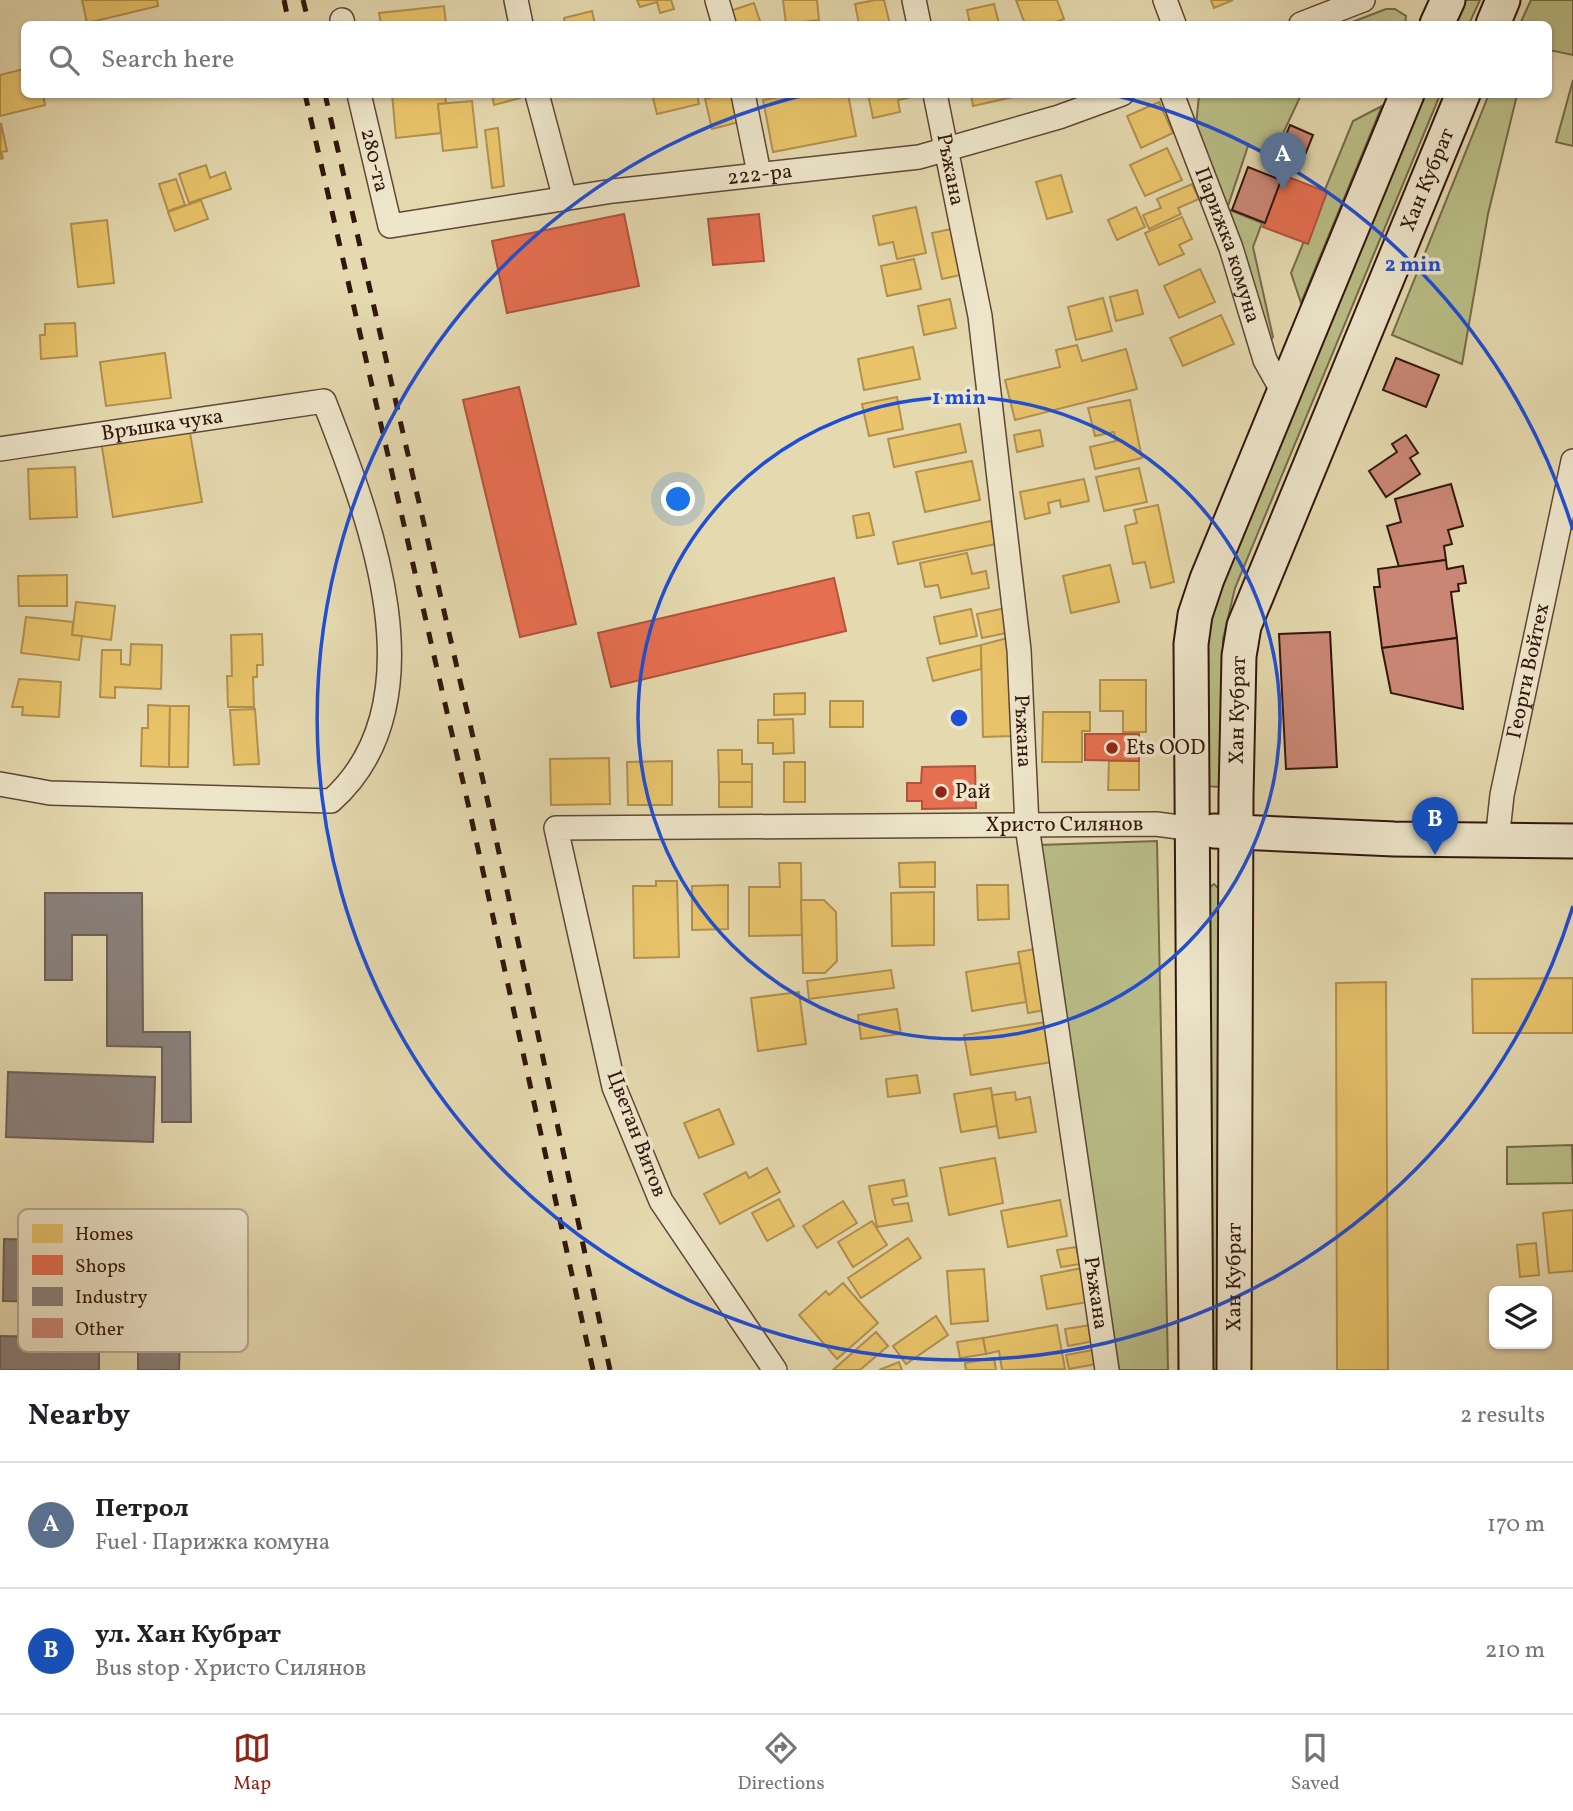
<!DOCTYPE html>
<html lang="en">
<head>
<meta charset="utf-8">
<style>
  :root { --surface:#fff; --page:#f2f2f2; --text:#202124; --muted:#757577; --line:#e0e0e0; --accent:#8f2418 }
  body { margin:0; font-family:Vollkorn,serif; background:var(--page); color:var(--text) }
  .controls { position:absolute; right:21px; bottom:21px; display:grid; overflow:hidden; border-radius:10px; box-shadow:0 2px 5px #0004 }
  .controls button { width:63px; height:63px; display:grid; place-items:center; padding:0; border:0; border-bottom:2px solid var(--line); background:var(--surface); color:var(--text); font:35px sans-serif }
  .you { position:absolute; left:679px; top:500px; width:24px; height:24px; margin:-18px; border:5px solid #fff; border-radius:50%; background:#1a73e8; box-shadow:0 0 0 10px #1a73e833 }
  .badge { display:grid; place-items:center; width:46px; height:46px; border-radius:50%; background:var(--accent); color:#fff; font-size:23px; font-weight:700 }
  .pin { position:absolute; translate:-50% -58px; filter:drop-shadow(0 2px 4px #0008) }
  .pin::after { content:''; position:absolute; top:37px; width:24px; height:21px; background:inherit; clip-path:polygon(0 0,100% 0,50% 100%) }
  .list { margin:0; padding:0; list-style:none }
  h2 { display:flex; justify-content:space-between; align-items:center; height:91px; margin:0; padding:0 28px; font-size:30px }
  h2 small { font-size:23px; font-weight:400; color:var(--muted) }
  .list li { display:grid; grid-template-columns:46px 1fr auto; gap:21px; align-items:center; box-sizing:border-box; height:126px; padding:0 28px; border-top:2px solid var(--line) }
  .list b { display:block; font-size:26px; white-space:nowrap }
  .list p { margin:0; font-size:23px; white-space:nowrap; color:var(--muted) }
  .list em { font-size:23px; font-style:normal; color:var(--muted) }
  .icon { flex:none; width:38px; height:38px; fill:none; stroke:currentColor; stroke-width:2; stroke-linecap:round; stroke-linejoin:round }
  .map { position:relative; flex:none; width:1573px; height:1370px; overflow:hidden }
  .search { position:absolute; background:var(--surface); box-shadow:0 2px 5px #0004; left:21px; right:21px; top:21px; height:77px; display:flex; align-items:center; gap:18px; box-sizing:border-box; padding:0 24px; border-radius:10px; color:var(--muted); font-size:26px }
  .sheet { height:343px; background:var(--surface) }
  nav { display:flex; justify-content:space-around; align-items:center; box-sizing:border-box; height:98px; border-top:2px solid var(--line); background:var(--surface); font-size:19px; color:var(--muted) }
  nav a { display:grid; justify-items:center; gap:4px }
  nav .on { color:var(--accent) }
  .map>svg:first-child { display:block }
  .green { fill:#babe87; stroke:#766a4a; stroke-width:2 }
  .homes { fill:#e9c46a; stroke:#b2904e; stroke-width:2 }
  .shops { fill:#e76f51; stroke:#b0543c; stroke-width:2 }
  .industry { fill:#8a817c; stroke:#6f615a; stroke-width:2 }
  .building { fill:#cb8776; stroke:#31160c; stroke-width:2 }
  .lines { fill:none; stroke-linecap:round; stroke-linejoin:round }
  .street-casing { stroke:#5e4735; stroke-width:26 }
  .secondary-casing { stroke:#31160c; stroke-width:37 }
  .street { stroke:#eee6cb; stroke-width:23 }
  .secondary { stroke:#eee6cb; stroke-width:33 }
  .rail { stroke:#31160c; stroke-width:5; stroke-dasharray:12 12; stroke-linecap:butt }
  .ring { fill:none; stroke:#1d4ed8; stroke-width:3.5 }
  .poi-dot { fill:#8f2418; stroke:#eee6cb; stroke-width:2.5 }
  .labels { text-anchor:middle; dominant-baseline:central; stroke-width:7; stroke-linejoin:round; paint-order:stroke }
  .street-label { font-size:21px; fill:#31160c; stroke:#eee6cb }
  .poi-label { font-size:21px; fill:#31160c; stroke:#eee6cb; text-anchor:start }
  .key { fill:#eee6cb; stroke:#b5a892; stroke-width:2 }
  .key-label { font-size:19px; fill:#31160c }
  .centre { fill:#1d4ed8; stroke:#eee6cb; stroke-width:3.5 }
  .ring-label { font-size:21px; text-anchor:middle; font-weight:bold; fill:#1d4ed8; stroke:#eee6cb; stroke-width:7; stroke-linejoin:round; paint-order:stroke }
</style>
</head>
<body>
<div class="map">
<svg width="1573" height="1370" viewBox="0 0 1573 1370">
  <rect width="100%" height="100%" fill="#e5d9af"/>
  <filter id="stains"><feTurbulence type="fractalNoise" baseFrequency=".00286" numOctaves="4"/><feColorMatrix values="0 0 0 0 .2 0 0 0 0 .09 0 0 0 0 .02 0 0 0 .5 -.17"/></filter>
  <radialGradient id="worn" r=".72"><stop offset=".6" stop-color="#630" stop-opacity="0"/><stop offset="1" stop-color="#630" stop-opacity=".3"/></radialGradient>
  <g class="green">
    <path d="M1461,0H1480L1469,24H1451Z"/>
    <path d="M1531,0H1573V55L1549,50L1548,24H1520Z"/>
    <path d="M1386,9H1395L1406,16L1405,24H1347Z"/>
    <path d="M1573,80V146L1556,142Z"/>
    <path d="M1489,94L1517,95L1488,214L1462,364L1392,335Z"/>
    <path d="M1199,95H1301L1273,155L1248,146L1227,209L1262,223L1253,247L1273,337L1264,348L1195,136Z"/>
    <path d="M1422,95H1440L1235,588L1223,639L1221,787L1203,786L1206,620Z"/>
    <path d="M1382,106L1301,303L1291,273L1353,121Z"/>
    <path d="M1157,841L1168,1370H1119L1039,845Z"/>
    <path d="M1214,884L1219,889L1221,1370H1208L1209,888Z"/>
    <path d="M1572,1145L1573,1183L1507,1184V1147Z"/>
  </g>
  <g class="homes">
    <path d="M82,0H157L158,6L87,23Z"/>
    <path d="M637,0H671L674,9L660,13L657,2L640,7Z"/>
    <path d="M783,0H817L819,20L786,24Z"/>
    <path d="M875,0H884L890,24H859L855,4Z"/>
    <path d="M1016,0H1057L1064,19L1050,24H1025Z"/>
    <path d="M1211,0H1233L1214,8Z"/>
    <path d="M754,3L761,24H734L730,11Z"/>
    <path d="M994,4L999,24H970L967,10Z"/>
    <path d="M444,6L446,24H381L379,13Z"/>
    <path d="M592,11L595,24H565L564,18Z"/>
    <path d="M24,69V94H43L45,105L0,116V75Z"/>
    <path d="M392,94H445L446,104H438L441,133L396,138Z"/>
    <path d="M492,94H519L520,98L494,105Z"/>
    <path d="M652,94H697L699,104L657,114Z"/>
    <path d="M722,94H733L739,122L712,129L705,99Z"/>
    <path d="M794,94H848L856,136L773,152L763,100Z"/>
    <path d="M868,94H907L908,98L898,100L900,112L873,118Z"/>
    <path d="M971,94H1012L1013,97L973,106Z"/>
    <path d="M472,101L477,147L443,151L438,104Z"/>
    <path d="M1159,102L1173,133L1141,148L1127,116Z"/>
    <path d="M1,123L7,151L1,152L3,158L0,159Z"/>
    <path d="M498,128L504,186L492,188L485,130Z"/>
    <path d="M1167,148L1182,180L1145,196L1130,165Z"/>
    <path d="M206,165L210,178L225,172L231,189L189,203L179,174Z"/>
    <path d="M1061,175L1072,212L1047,219L1036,182Z"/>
    <path d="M176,179L185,205L168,211L159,184Z"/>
    <path d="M1192,184L1199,199L1178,208L1181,214L1149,229L1143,215L1161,208L1157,199Z"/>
    <path d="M201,200L208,219L175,231L168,212Z"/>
    <path d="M916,207L926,253L897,259L893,242L879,245L873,216Z"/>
    <path d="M1136,207L1145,227L1117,240L1108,220Z"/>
    <path d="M1182,217L1192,239L1179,245L1184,254L1159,265L1145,233Z"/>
    <path d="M107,220L114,283L78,287L71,224Z"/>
    <path d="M956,228L965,274L942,279L932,233Z"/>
    <path d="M914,259L921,289L887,296L881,266Z"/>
    <path d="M1200,269L1215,302L1179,318L1164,286Z"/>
    <path d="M1137,290L1143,314L1116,321L1110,297Z"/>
    <path d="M1103,298L1112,331L1076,340L1068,307Z"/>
    <path d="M950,299L956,328L924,335L918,306Z"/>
    <path d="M1221,315L1234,344L1183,366L1170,338Z"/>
    <path d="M75,323L77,356L41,359L40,335H45V324Z"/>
    <path d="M1077,345L1082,361L1126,349L1137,389L1015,420L1005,380L1060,367L1056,350Z"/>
    <path d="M913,347L920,379L864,390L858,359Z"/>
    <path d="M165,353L171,398L106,406L100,362Z"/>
    <path d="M897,397L903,429L869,436L862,404Z"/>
    <path d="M1130,400L1142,458L1095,469L1090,447L1116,441L1114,432L1095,436L1088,408Z"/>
    <path d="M960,424L966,452L894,467L888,439Z"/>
    <path d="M189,427L202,502L113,517L101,441Z"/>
    <path d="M1040,430L1043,446L1017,452L1014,435Z"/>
    <path d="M972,461L980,500L925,512L916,472Z"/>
    <path d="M75,467L77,517L30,519L28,469Z"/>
    <path d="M1139,468L1147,502L1104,511L1096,477Z"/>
    <path d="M1084,479L1089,501L1061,507L1060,500L1048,503L1050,513L1025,519L1020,492Z"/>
    <path d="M1158,505L1174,582L1151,588L1145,562L1133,564L1125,526L1137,523L1134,510Z"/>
    <path d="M869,513L874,535L857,538L853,516Z"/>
    <path d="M991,521L996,544L898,564L893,542Z"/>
    <path d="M967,553L972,574L986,571L989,588L941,598L938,585L925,587L920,563Z"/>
    <path d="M1110,565L1119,602L1071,613L1063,576Z"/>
    <path d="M67,575V606H19L18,576Z"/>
    <path d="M76,602L115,606L111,640L72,635Z"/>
    <path d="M1006,608L1011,632L982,638L977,614Z"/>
    <path d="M971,609L977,636L940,644L934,617Z"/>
    <path d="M26,617L73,622L72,635L82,636L79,660L21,653Z"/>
    <path d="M262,634L263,665H257V677H253L254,707H228L227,676H232L231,635Z"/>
    <path d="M1011,637L1013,736L983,737L981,645Z"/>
    <path d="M131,644L162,645L161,689L115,687V698L100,697L102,650H121V664L130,665Z"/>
    <path d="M981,645V669L933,681L927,658Z"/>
    <path d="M19,679L61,682L59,717L22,715L23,707H12Z"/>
    <path d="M1100,680H1146V732H1123V711H1100Z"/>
    <path d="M805,693V714L774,715V694Z"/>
    <rect x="830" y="701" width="33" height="26"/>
    <path d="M148,705L170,706L169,767L141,766L142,728H148Z"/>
    <path d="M170,706H189L188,767H169Z"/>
    <path d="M255,709L259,764L234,765L230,710Z"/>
    <path d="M1043,712H1090V731H1082V762H1042Z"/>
    <path d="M793,719L794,753L773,754V743H758V720Z"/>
    <path d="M718,750H742V764H752V782H719Z"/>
    <path d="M609,758L610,804L551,805L550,759Z"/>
    <path d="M672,761V805H628L627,762Z"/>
    <path d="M1109,761H1139V790H1108Z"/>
    <rect x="784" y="762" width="21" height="40"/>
    <rect x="719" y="782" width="33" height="25"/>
    <path d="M935,862V887H900L899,863Z"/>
    <path d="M779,863H801L802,935L749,936V887H780Z"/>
    <path d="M656,881H677L679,957L634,958L633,886H656Z"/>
    <path d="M728,885V929L692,930V886Z"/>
    <path d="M977,885H1008L1009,919L978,920Z"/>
    <path d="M934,892V945L892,946L891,893Z"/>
    <path d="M801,900H824L836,912L837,961L825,973H803Z"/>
    <path d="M1041,948L1051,1009L1028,1013L1018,952Z"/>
    <path d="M1020,963L1026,1002L972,1011L966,972Z"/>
    <path d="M891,970L894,988L809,999L807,981Z"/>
    <path d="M1573,978V1033H1473L1472,979Z"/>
    <path d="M1386,982L1388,1370H1337L1336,983Z"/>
    <path d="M799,992L806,1044L758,1051L751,998Z"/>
    <path d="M897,1009L901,1034L861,1039L858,1015Z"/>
    <path d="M1053,1021L1059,1061L971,1075L964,1035Z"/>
    <path d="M917,1075L920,1093L888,1097L886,1079Z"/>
    <path d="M991,1088L997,1126L961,1132L954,1094Z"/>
    <path d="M1015,1092L1016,1100L1030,1097L1036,1132L999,1138L992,1095Z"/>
    <path d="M719,1109L734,1144L699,1158L684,1123Z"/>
    <path d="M995,1158L1003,1203L949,1215L940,1168Z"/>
    <path d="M767,1168L780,1192L720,1224L704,1194L746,1172L749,1178Z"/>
    <path d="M904,1180L907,1196L892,1199L894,1205L908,1203L912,1221L877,1227L869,1186Z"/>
    <path d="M779,1199L794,1226L767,1241L752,1213Z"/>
    <path d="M1060,1200L1067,1236L1008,1247L1001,1211Z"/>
    <path d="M843,1201L857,1223L817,1248L803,1226Z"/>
    <path d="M1573,1210V1271L1549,1273L1543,1213Z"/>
    <path d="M872,1221L887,1245L853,1267L838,1242Z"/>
    <path d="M908,1238L921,1258L861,1298L848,1278Z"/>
    <path d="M1536,1243L1539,1275L1520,1277L1517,1245Z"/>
    <path d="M1076,1247L1080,1264L1061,1267L1057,1250Z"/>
    <path d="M1082,1268L1088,1302L1047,1309L1041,1276Z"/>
    <path d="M984,1269L988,1321L951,1324L947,1271Z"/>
    <path d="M843,1283L878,1323L837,1359L799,1315L826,1291L829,1295Z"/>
    <path d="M936,1316L948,1335L906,1364L893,1346Z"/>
    <path d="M1057,1325L1065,1369L1002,1370L999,1351L986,1354L983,1338Z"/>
    <path d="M1091,1325L1094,1341L1068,1346L1065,1329Z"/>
    <path d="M876,1332L888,1346L860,1370H833Z"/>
    <path d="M983,1338L986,1354L960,1358L957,1342Z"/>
    <path d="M1093,1350L1096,1364L1069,1369L1066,1355Z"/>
    <path d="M994,1358L996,1370H966L965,1363Z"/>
    <path d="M899,1362L902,1370H879Z"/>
  </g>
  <g class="shops">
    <path d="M1283,175L1327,192L1308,244L1263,227Z"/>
    <path d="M624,214L639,286L507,313L492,241Z"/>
    <path d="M759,214L764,261L713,265L708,219Z"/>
    <path d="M519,387L576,624L520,637L463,400Z"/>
    <path d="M834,578L846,631L611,687L598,633Z"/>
    <path d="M1085,734H1139V761L1085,760Z"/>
    <path d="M975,766L976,808L922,809V801H907V783H921L922,767Z"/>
  </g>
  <g class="industry">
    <path d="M45,893H142L143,1032H190L191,1122H162V1047L107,1046V935H72V980H45Z"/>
    <path d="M8,1072L155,1077L153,1142L6,1137Z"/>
    <path d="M4,1239L178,1243L177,1305L3,1301Z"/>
    <path d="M138,1334L180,1335L179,1370H138Z"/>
    <path d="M0,1336L99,1338V1370H0Z"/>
  </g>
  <g class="building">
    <path d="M1290,125L1313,135L1299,170L1276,160Z"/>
    <path d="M1248,167L1281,180L1265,223L1232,210Z"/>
    <path d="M1396,358L1439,375L1426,407L1383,390Z"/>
    <path d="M1406,435L1418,453L1410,458L1420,474L1386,497L1369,471L1397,452L1392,444Z"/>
    <path d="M1451,484L1463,526L1448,530L1452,544L1444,546L1446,560L1399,567L1387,526L1401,522L1395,499Z"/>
    <path d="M1446,560L1447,569L1463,566L1466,583L1458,584L1459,591L1451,592L1457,638L1382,648L1374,587H1380L1378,569Z"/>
    <path d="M1330,632L1337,767L1286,769L1279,634Z"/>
    <path d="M1457,638L1463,709L1391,693L1382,648Z"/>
  </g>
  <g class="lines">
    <defs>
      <g id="street">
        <path d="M516,0L521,24"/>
        <path d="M717,0L724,24"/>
        <path d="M914,0L919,24"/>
        <path d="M1165,0L1174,24"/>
        <path d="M342,20L343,24"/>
        <path d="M1301,24L1363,0"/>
        <path id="s1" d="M359,94L390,226L613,191L919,157L1059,117L1122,94"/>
        <path d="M537,94L565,199"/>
        <path d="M743,94L759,173"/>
        <path id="s2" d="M935,94L980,316L1019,650L1027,826L1107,1370"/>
        <path id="s3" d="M1172,94L1231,248L1265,360L1284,394"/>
        <path id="s4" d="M0,449L324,401C369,516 442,702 331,801L50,793L0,784"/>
        <path id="s5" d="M1497,841L1502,795L1573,461"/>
        <path id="s6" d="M775,1370L661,1201L614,1087L556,828L1156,824L1194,829"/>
      </g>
      <g id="secondary">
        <path d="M1437,24L1448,0"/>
        <path d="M1493,24L1503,0"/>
        <path d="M1214,831L1394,839L1573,841"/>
        <path d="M1196,1370L1191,644L1195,615L1207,579L1407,94"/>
        <path id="s7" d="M1234,1370L1236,796L1239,656L1244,626L1463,94"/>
      </g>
    </defs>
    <use href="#street" class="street-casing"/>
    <use href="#secondary" class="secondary-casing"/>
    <use href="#street" class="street"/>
    <use href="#secondary" class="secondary"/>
    <g class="rail">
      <path d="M284,0L289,24"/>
      <path d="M303,0L309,24"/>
      <path d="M305,94L469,808L593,1370"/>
      <path d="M325,94L490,811L610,1370"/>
    </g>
  </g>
  <g class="ring">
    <circle cx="959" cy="718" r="321"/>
    <path d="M1573 906A642 642 0 1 1 804 95M1114 95A642 642 0 0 1 1573 530"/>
  </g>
  <g class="poi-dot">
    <circle cx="1112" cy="748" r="7"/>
    <circle cx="941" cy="792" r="7"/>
  </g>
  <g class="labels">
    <g class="street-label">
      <text stroke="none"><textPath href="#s1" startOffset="68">280-та</textPath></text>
      <text stroke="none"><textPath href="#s2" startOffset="77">Ръжана</textPath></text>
      <text stroke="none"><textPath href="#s1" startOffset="509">222-ра</textPath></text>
      <text stroke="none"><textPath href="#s7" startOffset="1227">Хан Кубрат</textPath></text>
      <text stroke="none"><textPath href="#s3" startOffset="161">Парижка комуна</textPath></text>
      <text stroke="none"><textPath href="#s4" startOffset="164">Връшка чука</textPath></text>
      <text stroke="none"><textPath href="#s5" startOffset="173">Георги Войтех</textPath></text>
      <text stroke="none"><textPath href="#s7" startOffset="660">Хан Кубрат</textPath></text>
      <text stroke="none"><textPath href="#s2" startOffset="644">Ръжана</textPath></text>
      <text stroke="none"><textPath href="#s6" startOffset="1101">Христо Силянов</textPath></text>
      <text transform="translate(636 1134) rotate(69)">Цветан Витов</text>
      <text stroke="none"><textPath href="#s7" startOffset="93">Хан Кубрат</textPath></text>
      <text stroke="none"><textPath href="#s2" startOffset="1211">Ръжана</textPath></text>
    </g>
    <g class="poi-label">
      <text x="1126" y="748">Ets OOD</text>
      <text x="955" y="792">Рай</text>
    </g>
  </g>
  <rect x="18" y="1209" width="230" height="143" rx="10" class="key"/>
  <rect x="32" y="1224" width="31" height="19" fill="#e9c46a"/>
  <rect x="32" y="1255" width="31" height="20" fill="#e76f51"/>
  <rect x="32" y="1287" width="31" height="19" fill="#8a817c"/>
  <rect x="32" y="1318" width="31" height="20" fill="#cb8776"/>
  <g class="key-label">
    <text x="75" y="1240">Homes</text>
    <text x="75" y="1272">Shops</text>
    <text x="75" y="1303">Industry</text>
    <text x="75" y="1335">Other</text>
  </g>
  <circle cx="959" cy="718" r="10" class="centre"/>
  <g class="ring-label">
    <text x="1413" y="271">2 min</text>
    <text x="959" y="404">1 min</text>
  </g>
  <rect width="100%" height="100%" filter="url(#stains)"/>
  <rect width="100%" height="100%" fill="url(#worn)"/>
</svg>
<div class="controls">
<button><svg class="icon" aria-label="layers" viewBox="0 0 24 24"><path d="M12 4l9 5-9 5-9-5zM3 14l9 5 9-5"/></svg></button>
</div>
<div class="you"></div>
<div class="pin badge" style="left:1283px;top:190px;background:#5c6f8a">A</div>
<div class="pin badge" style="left:1435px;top:855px;background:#1a4fb4">B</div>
<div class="search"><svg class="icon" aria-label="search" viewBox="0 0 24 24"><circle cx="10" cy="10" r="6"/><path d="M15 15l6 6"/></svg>Search here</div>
</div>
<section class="sheet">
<h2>Nearby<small>2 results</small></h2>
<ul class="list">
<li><span class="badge" style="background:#5c6f8a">A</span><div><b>Петрол</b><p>Fuel · Парижка комуна</p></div><em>170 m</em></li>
<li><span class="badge" style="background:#1a4fb4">B</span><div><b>ул. Хан Кубрат</b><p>Bus stop · Христо Силянов</p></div><em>210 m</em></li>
</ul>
</section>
<nav>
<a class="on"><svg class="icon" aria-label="map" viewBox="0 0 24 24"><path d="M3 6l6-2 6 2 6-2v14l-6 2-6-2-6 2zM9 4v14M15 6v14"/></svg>Map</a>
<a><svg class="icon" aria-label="directions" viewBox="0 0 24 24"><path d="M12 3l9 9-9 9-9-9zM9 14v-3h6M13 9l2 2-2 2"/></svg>Directions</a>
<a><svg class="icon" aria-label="saved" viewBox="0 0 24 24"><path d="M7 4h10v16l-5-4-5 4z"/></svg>Saved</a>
</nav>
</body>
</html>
